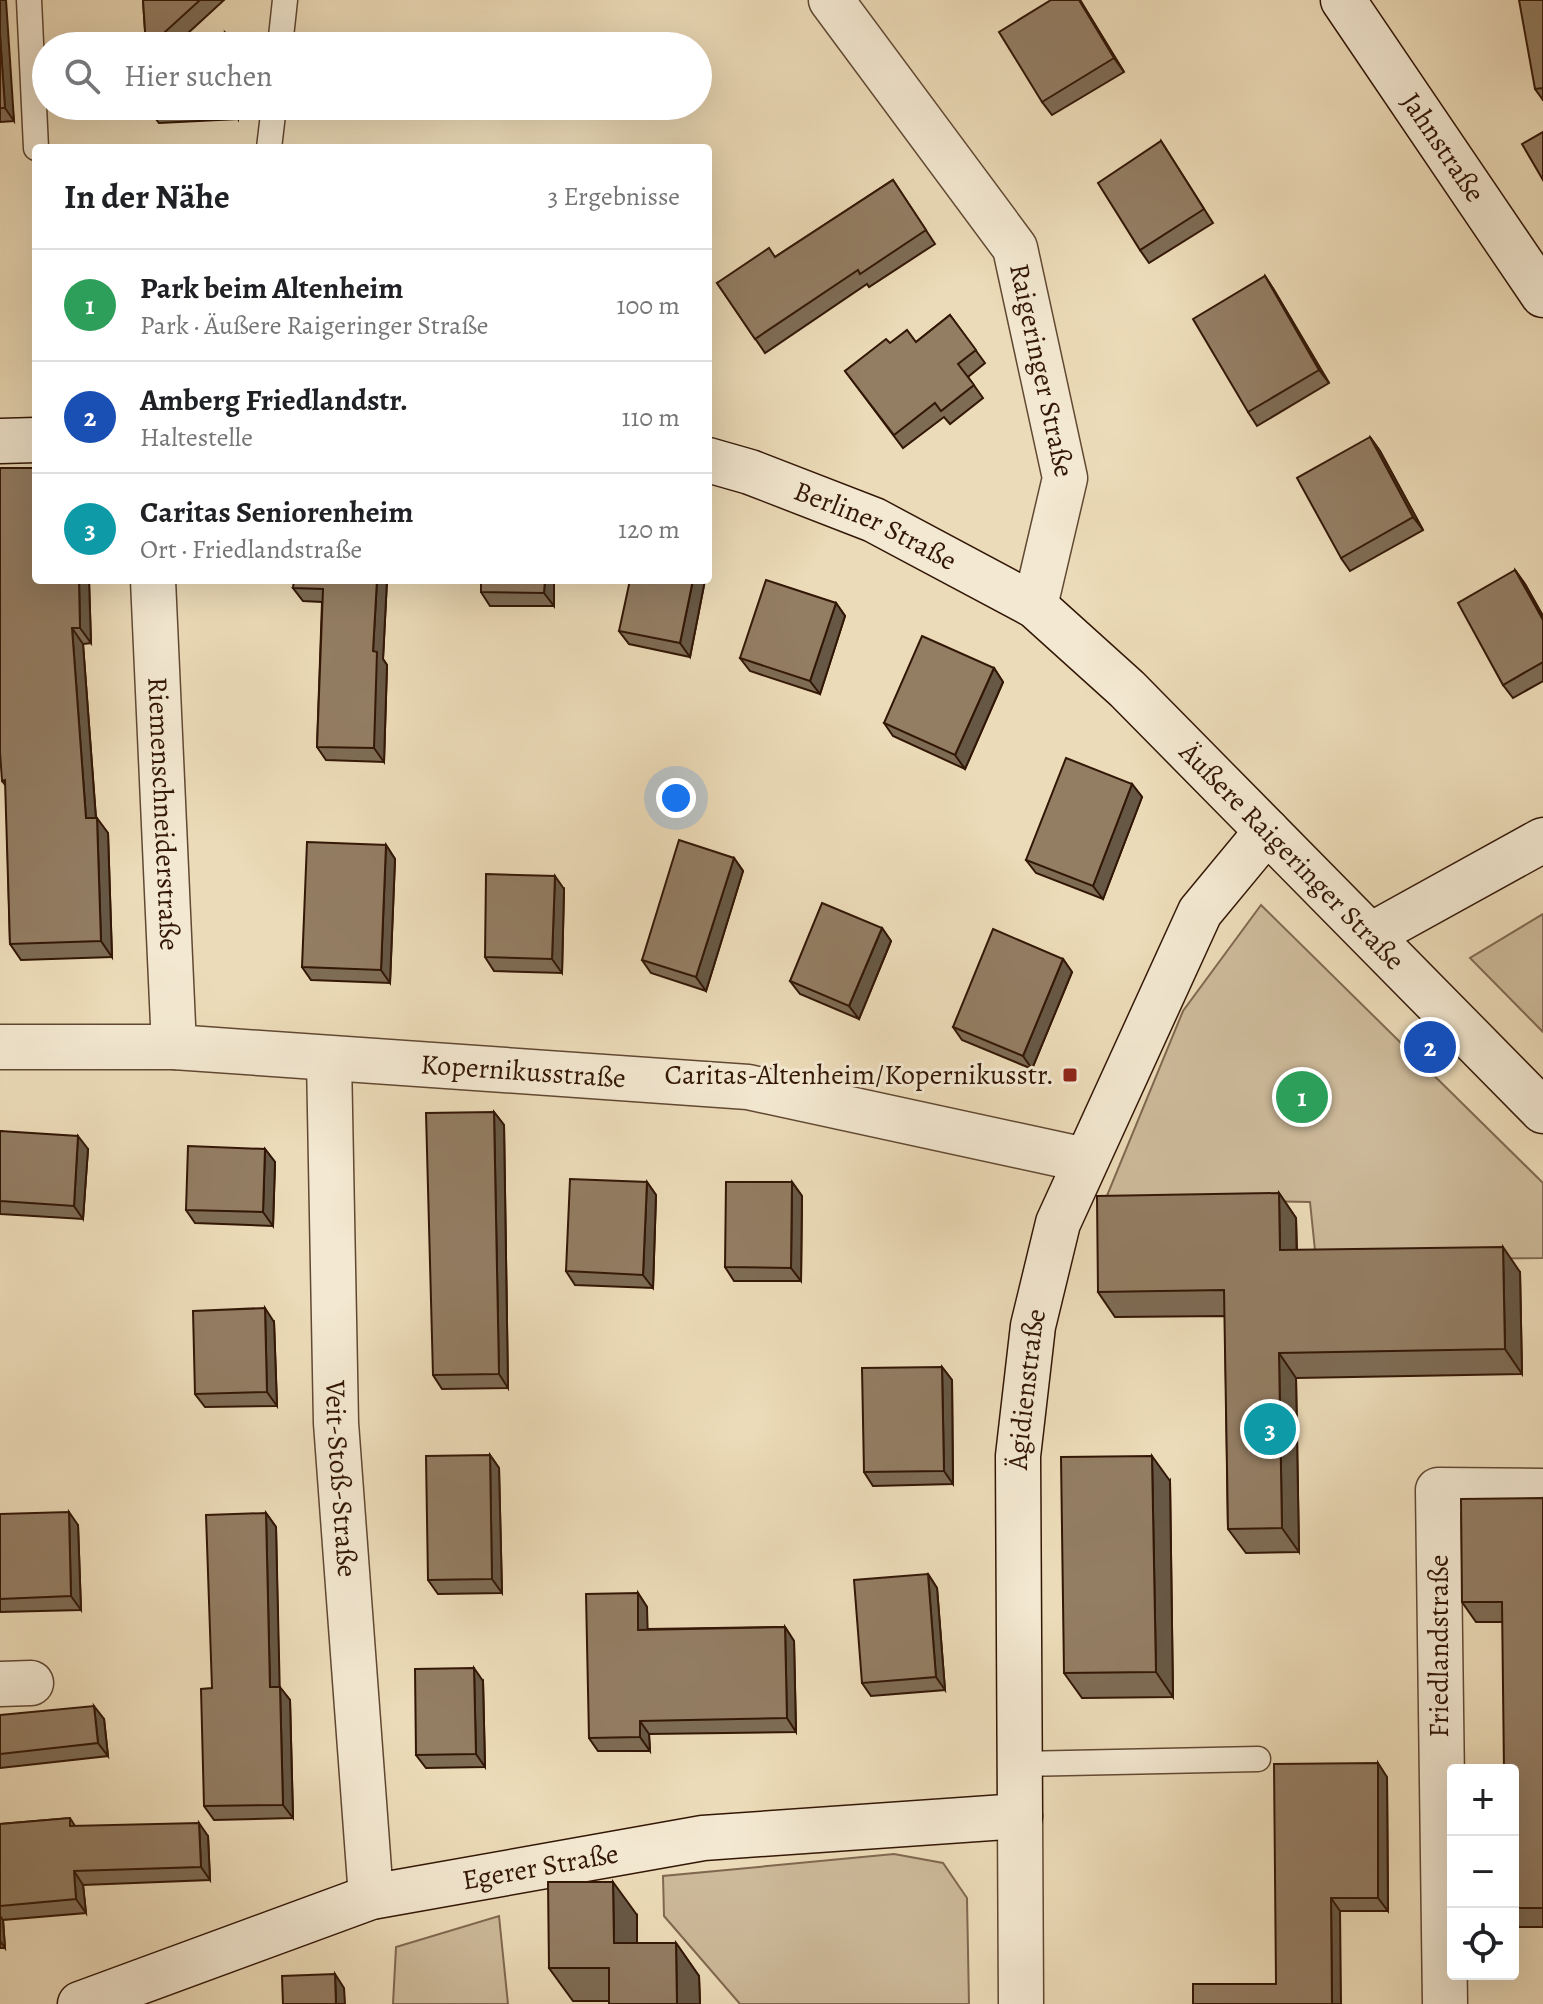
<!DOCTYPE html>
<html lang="de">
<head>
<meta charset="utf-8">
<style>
  :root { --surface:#fff; --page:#f6f6f6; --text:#202124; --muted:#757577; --line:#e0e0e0; --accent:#8f2418 }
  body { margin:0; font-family:Alegreya,serif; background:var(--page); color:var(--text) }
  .controls { position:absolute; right:24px; bottom:24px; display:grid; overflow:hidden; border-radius:8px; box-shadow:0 8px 32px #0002 }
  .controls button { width:72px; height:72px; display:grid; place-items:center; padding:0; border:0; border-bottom:2px solid var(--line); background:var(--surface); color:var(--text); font:40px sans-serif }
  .you { position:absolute; left:676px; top:798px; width:28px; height:28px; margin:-20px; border:6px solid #fff; border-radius:50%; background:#1a73e8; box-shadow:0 0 0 12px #1a73e833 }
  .badge { display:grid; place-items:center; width:52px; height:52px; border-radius:50%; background:var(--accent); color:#fff; font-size:26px; font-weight:700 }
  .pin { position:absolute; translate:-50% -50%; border:4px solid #fff; box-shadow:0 2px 8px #0006 }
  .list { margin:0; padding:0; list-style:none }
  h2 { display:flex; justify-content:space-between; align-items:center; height:104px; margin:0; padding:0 32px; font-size:34px }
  h2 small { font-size:26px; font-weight:400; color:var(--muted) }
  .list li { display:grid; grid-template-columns:52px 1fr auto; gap:24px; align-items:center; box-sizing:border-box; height:112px; padding:0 32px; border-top:2px solid var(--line) }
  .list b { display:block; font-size:30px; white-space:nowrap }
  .list p { margin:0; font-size:26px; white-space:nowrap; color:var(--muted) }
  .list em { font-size:26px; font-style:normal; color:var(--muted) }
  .icon { flex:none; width:44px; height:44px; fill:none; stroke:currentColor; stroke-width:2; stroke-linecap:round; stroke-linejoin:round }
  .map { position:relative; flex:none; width:1543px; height:2004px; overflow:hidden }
  .search { position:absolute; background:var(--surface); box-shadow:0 8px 32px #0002; left:32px; top:32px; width:680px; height:88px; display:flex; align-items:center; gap:20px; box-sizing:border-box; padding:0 28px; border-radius:44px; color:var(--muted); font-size:30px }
  .panel { position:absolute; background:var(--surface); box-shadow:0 8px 32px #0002; left:32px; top:144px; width:680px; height:440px; border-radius:8px }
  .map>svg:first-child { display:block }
  .green { fill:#cdba9a; stroke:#806850; stroke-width:2 }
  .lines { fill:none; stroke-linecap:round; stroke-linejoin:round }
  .lane-casing { stroke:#614832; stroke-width:27 }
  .street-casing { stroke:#614832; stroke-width:47 }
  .secondary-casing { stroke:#331706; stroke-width:47 }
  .lane { stroke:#f3e8d1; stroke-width:24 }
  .street { stroke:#f3e8d1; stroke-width:44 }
  .secondary { stroke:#f3e8d1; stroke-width:44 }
  .wall { fill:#7e6c55; stroke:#331706; stroke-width:2 }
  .shaded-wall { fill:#675845; stroke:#331706; stroke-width:2 }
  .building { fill:#937d63; stroke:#331706; stroke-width:2 }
  .poi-dot { fill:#8f2418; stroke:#f3e8d1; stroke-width:3 }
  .labels { text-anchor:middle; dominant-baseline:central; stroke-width:6; stroke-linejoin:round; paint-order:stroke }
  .street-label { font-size:28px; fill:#331706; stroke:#f3e8d1 }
  .poi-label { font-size:28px; fill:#331706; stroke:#f3e8d1; text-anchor:end }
</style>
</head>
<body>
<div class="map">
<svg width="1543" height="2004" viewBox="0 0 1543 2004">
  <rect width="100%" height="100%" fill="#ecdbb8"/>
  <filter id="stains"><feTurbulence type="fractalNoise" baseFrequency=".0025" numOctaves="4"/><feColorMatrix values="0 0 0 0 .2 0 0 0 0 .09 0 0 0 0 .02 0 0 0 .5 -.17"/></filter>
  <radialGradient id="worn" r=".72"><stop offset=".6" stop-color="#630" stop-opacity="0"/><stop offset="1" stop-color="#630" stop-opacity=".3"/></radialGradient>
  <g class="green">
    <path d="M1261,905L1543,1183V1258L1316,1260L1310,1202L1106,1198L1183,1011Z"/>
    <path d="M1543,914V1032L1470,958Z"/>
    <path d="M894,1854L943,1863L967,1898L969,2004H740L664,1916L663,1876Z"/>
    <path d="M499,1916L508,2004H393L396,1947Z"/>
  </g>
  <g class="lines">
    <defs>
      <g id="lane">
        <path d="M29,0L36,148"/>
        <path d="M280,46L285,0"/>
        <path d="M269,148L274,106"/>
        <path d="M1020,1764L1258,1759"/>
      </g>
      <g id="street">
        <path id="s1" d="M831,0L1015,248L1065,478L1035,606"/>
        <path id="s2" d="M153,580L174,1047"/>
        <path id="s3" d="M0,1047H174L748,1087L1085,1160"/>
        <path id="s4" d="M329,1059L336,1423L371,1897"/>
        <path d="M0,1684L31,1683"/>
        <path d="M1020,1816L1021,2004"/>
        <path d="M1445,2004L1438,1490L1543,1491"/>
      </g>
      <g id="secondary">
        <path id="s5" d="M1343,0L1543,295"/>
        <path d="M0,441L36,440"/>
        <path id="s6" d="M708,460L750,472L874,520L1035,606L1127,689L1543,1111"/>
        <path d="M1371,935L1543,840"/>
        <path id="s7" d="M80,2004L371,1897L703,1838L1020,1816L1018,1456L1033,1326L1058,1223L1200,912L1267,831"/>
      </g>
    </defs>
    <use href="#lane" class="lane-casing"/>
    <use href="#street" class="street-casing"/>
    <use href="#secondary" class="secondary-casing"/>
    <use href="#lane" class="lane"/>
    <use href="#street" class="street"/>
    <use href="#secondary" class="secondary"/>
  </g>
  <g class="wall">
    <path d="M0,0L14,121L0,122Z"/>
    <path d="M143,0H224L174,46H146Z"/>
    <path d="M1051,0H1080L1124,72L1052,115L1042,102Z"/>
    <path d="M1543,0V100L1535,89Z"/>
    <path d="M149,106H238V119L159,123L149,110Z"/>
    <path d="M1161,141L1213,223L1149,263L1140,250Z"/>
    <path d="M893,180L935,244L869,287L867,284L765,353L717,283L775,257Z"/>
    <path d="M1265,276L1274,290L1329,383L1257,426L1248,412Z"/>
    <path d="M950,315L985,363L968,377L983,398L950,424L944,417L903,448L845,371L890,343L916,342Z"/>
    <path d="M1370,437L1380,451L1423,530L1350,571L1341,558Z"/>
    <path d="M1515,570L1525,584L1543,616V681L1513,698L1503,685Z"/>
    <path d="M36,580H89L91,643L83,644L96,818L108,833L112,957L21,960L10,944L6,786L2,781Z"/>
    <path d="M387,580L383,659L387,665L384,762L326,760L317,747L322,602L303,601L293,588Z"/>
    <path d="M481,580H554V606H490L481,592Z"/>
    <path d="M705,580L690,657L629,644L619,631Z"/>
    <path d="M836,603L845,616L820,694L750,671L740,658Z"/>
    <path d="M994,668L1003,682L965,769L893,736L884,723Z"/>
    <path d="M1132,784L1142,797L1103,899L1036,873L1026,860Z"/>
    <path d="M386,845L395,859L390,983L311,980L302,967Z"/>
    <path d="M734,858L743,871L706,991L651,973L642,960Z"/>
    <path d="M564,889L562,973L494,971L485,957Z"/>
    <path d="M882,928L891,941L859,1019L800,994L790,981Z"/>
    <path d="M1063,959L1072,972L1032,1069L962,1040L953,1027Z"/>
    <path d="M494,1112L504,1125L508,1388L442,1389L433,1375Z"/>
    <path d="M0,1131L88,1149L83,1219L0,1214Z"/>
    <path d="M265,1149L275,1162L273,1226L195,1223L186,1210Z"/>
    <path d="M647,1182L656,1195L653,1288L575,1285L566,1271Z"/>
    <path d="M792,1182L802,1196L801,1281H734L725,1267Z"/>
    <path d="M1279,1193L1296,1218L1297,1250L1520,1272L1522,1374L1296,1378L1299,1552L1246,1553L1228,1529L1225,1316L1115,1317L1098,1292Z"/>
    <path d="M274,1322L277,1406L205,1407L195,1394Z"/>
    <path d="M942,1367L952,1380L953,1484L873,1486L864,1472Z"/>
    <path d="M490,1455L499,1468L502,1593L438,1594L428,1580Z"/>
    <path d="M1170,1481L1173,1697L1082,1698L1064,1673Z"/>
    <path d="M1543,1498V1927H1518L1513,1920V1770L1503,1622H1476L1462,1602Z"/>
    <path d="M266,1513L276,1527L279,1687L290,1700L293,1818L214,1820L204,1806L212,1688Z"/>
    <path d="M0,1514L78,1525L81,1610L0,1612Z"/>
    <path d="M928,1574L937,1588L945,1690L871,1696L862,1683Z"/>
    <path d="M638,1593L647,1607V1629L785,1627L794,1641L796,1732L649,1734L650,1751H598L589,1738Z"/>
    <path d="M483,1681L485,1767L426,1768L416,1755Z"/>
    <path d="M0,1715L104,1719L108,1756L0,1768Z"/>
    <path d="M1387,1777L1388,1911H1340L1276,1984Z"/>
    <path d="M70,1818L75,1826L208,1836L210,1880L83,1885L86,1913L3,1920L5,1948H0V1824Z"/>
    <path d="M637,1915V1943H676L699,1976L700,2004H609V2001H573L549,1968Z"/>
  </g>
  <g class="shaded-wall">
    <path d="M0,0H6L14,121L5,108L0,35Z"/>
    <path d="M1079,0H1080L1124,72L1114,58Z"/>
    <path d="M225,33L234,46H226Z"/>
    <path d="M230,106H238V119Z"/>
    <path d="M1265,276L1274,290L1329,383L1319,370Z"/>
    <path d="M1370,437L1380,451L1423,530L1413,517Z"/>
    <path d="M1515,570L1525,584L1543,616V620Z"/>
    <path d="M79,580H89L91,643L80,628Z"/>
    <path d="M377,580H387L383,659L387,665L384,762L374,748L373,651Z"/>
    <path d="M545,580H554V606L544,593Z"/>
    <path d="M693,580H705L690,657L680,643Z"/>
    <path d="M836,603L845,616L820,694L810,681Z"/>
    <path d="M72,628L83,644L97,833L86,818Z"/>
    <path d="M994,668L1003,682L965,769L955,755Z"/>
    <path d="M1132,784L1142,797L1103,899L1093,886Z"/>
    <path d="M97,818L108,833L112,957L101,941Z"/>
    <path d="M386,845L395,859L390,983L381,970Z"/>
    <path d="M734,858L743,871L706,991L696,977Z"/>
    <path d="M555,876L564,889L562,973L552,959Z"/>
    <path d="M882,928L891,941L859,1019L849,1006Z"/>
    <path d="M1063,959L1072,972L1032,1069L1023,1056Z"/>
    <path d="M494,1112L504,1125L508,1388L499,1374Z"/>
    <path d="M78,1136L88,1149L83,1219L74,1206Z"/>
    <path d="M265,1149L275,1162L273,1226L263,1212Z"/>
    <path d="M647,1182L656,1195L653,1288L643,1275Z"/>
    <path d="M792,1182L802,1196L801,1281L791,1268Z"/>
    <path d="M1279,1193L1296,1218L1297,1275L1280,1250Z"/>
    <path d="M1503,1247L1520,1272L1522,1374L1505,1349Z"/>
    <path d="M265,1308L274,1322L277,1406L267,1392Z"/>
    <path d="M1279,1353L1296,1378L1299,1552L1282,1528Z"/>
    <path d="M942,1367L952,1380L953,1484L944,1471Z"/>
    <path d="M490,1455L499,1468L502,1593L492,1579Z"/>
    <path d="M1152,1456L1170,1481L1173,1697L1156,1672Z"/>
    <path d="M69,1512L78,1525L81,1610L71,1596Z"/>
    <path d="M266,1513L276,1527L280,1700L270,1687Z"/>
    <path d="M928,1574L937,1588L945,1690L936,1677Z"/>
    <path d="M638,1593L647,1607L648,1643L638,1630Z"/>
    <path d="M785,1627L794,1641L796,1732L787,1718Z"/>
    <path d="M474,1668L483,1681L485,1767L476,1754Z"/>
    <path d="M280,1687L290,1700L293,1818L283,1805Z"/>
    <path d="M94,1706L104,1719L108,1756L98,1743Z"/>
    <path d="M640,1721L649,1734L650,1751L640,1737Z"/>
    <path d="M1378,1763L1387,1777L1388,1911L1378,1898Z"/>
    <path d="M199,1823L208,1836L210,1880L201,1867Z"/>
    <path d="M74,1871L83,1885L86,1913L76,1899Z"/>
    <path d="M613,1882L637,1915V1977L614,1943Z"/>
    <path d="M1331,1898L1340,1911L1341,2004H1332Z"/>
    <path d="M0,1916L3,1920L5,1948L0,1941Z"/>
    <path d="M676,1943L699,1976L700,2004H677Z"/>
    <path d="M335,1974L344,1988L345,2004H336Z"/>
  </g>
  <g class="building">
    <path d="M143,0H200L155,41L159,46H146Z"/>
    <path d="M1051,0H1079L1114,58L1042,102L999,32Z"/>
    <path d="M1519,0H1543V88L1535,89Z"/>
    <path d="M225,33L226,46H205Z"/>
    <path d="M0,35L5,108H0Z"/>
    <path d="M149,106H215L149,110Z"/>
    <path d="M1543,132V180L1522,144Z"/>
    <path d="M1161,141L1204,209L1140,250L1098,183Z"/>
    <path d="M893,180L926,230L860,274L858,270L755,339L717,283L769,248L775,257Z"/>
    <path d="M1265,276L1319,370L1248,412L1193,319Z"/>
    <path d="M950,315L976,350L958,364L974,385L941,411L935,403L894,435L845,371L886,339L890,343L907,330L916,342Z"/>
    <path d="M1370,437L1413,517L1341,558L1297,478Z"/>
    <path d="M0,468H36V580H79L80,628H72L86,818H97L101,941L10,944L5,780L2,781L0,752Z"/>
    <path d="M1515,570L1543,620V662L1503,685L1458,603Z"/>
    <path d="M294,580H377L373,651L377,652L374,748L317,747L323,589L293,588Z"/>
    <path d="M481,580H545L544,593L481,592Z"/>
    <path d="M630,580H693L680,643L619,631Z"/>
    <path d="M766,580L836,603L810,681L740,658Z"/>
    <path d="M922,636L994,668L955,755L884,723Z"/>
    <path d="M1066,758L1132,784L1093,886L1026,860Z"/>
    <path d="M679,840L734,858L696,977L642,960Z"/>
    <path d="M307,842L386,845L381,970L302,967Z"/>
    <path d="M486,874L555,876L552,959L485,957Z"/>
    <path d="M822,903L882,928L849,1006L790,981Z"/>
    <path d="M993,929L1063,959L1023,1056L953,1027Z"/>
    <path d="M494,1112L499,1374L433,1375L426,1113Z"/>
    <path d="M0,1131L78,1136L74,1206L0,1201Z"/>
    <path d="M188,1146L265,1149L263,1212L186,1210Z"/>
    <path d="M570,1179L647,1182L643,1275L566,1271Z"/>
    <path d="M726,1182H792L791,1268L725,1267Z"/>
    <path d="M1279,1193L1280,1250L1503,1247L1505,1349L1279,1353L1282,1528L1228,1529L1224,1290L1098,1292L1097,1196Z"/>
    <path d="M265,1308L267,1392L195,1394L193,1311Z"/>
    <path d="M942,1367L944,1471L864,1472L862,1368Z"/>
    <path d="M490,1455L492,1579L428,1580L426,1456Z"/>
    <path d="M1152,1456L1156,1672L1064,1673L1061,1457Z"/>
    <path d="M1543,1498V1908H1513V1770H1504L1502,1602H1462L1461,1499Z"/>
    <path d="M69,1512L71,1596L0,1599V1514Z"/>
    <path d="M266,1513L270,1687H280L283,1805L204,1806L201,1689L212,1688L206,1515Z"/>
    <path d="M928,1574L936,1677L862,1683L854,1580Z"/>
    <path d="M638,1593V1630L785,1627L787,1718L640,1721V1737L589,1738L586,1594Z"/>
    <path d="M474,1668L476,1754L416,1755L415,1669Z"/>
    <path d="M94,1706L98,1743L0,1754V1715Z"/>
    <path d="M1378,1763V1898H1331L1332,2004H1193V1984H1276L1274,1764Z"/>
    <path d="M70,1818V1826L199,1823L201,1867L74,1871L76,1899L0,1906V1824Z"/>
    <path d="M548,1882H613L614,1943H676L677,2004H609V1968H549Z"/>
    <path d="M335,1974L336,2004H283L282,1976Z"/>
  </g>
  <rect class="poi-dot" x="1062" y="1067" width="16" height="16" rx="4"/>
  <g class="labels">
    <g class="street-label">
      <text stroke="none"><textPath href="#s5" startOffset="178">Jahnstraße</textPath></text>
      <text stroke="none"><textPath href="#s1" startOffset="434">Raigeringer Straße</textPath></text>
      <text stroke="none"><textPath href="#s6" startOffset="180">Berliner Straße</textPath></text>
      <text stroke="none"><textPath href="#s2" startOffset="234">Riemenschneiderstraße</textPath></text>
      <text stroke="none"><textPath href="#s6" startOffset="718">Äußere Raigeringer Straße</textPath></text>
      <text stroke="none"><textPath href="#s3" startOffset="524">Kopernikusstraße</textPath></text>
      <text stroke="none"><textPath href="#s7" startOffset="1392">Ägidienstraße</textPath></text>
      <text stroke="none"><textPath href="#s4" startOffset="420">Veit-Stoß-Straße</textPath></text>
      <text transform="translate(1439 1646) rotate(-90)">Friedlandstraße</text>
      <text stroke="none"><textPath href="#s7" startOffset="482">Egerer Straße</textPath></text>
    </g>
    <g class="poi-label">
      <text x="1054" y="1075">Caritas-Altenheim/Kopernikusstr.</text>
    </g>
  </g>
  <rect width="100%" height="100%" filter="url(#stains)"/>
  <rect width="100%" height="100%" fill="url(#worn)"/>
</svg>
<div class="controls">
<button>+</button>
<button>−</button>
<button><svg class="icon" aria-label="locate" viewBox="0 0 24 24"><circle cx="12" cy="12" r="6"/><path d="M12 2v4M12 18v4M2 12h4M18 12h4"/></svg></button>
</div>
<div class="you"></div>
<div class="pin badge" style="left:1302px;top:1097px;background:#2e9e5b">1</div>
<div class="pin badge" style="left:1430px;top:1047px;background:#1a4fb4">2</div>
<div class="pin badge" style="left:1270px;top:1429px;background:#0f9aa8">3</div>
<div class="search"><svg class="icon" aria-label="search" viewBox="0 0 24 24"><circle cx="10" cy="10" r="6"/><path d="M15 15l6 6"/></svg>Hier suchen</div>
<section class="panel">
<h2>In der Nähe<small>3 Ergebnisse</small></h2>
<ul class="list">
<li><span class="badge" style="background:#2e9e5b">1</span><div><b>Park beim Altenheim</b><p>Park · Äußere Raigeringer Straße</p></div><em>100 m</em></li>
<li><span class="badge" style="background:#1a4fb4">2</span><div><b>Amberg Friedlandstr.</b><p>Haltestelle</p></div><em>110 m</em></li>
<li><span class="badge" style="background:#0f9aa8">3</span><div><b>Caritas Seniorenheim</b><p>Ort · Friedlandstraße</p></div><em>120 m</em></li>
</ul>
</section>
</div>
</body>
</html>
